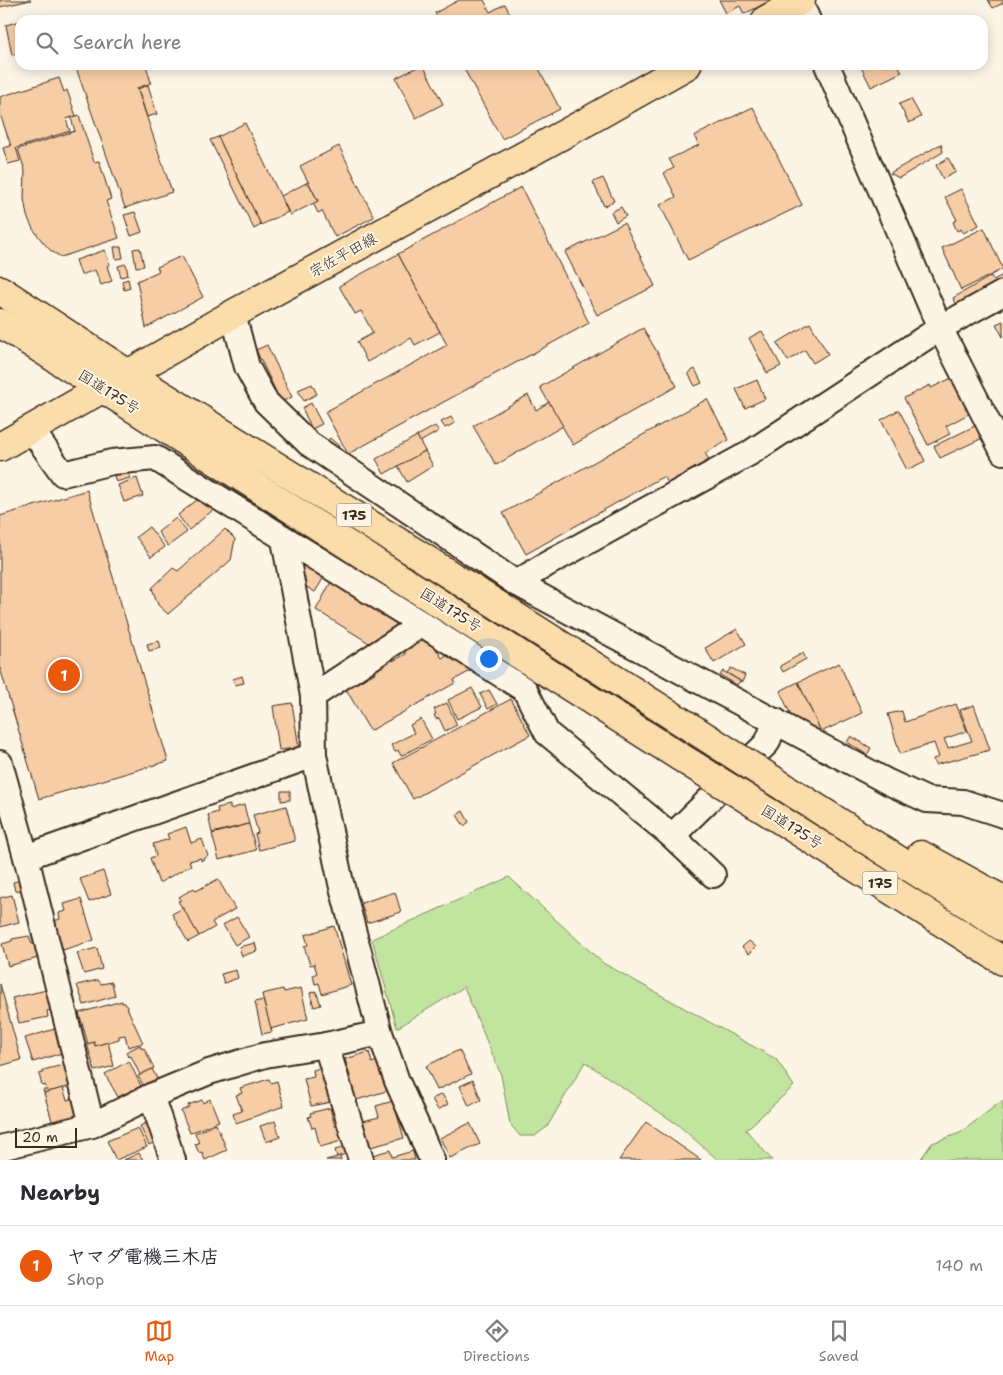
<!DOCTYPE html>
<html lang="en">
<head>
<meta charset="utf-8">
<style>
  :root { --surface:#fff; --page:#f2f2f3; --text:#2b2b33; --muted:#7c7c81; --line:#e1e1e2; --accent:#ea580c }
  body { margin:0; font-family:"Shantell Sans","Klee One",sans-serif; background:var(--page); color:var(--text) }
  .scale { position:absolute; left:15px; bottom:12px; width:62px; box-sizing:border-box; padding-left:5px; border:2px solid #3b2a1e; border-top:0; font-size:14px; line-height:18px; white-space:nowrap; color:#3b2a1e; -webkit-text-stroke:4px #fcf5e5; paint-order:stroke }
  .you { position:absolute; left:488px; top:658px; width:18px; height:18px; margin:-12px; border:4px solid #fff; border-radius:50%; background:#1a73e8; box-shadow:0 0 0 8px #1a73e833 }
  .badge { display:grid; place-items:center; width:32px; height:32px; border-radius:50%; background:var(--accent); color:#fff; font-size:16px; font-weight:700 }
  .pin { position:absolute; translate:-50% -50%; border:2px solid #fff; box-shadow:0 1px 5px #0006 }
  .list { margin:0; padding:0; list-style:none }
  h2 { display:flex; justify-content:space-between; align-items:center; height:65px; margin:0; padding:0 20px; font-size:21px }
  h2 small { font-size:16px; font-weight:400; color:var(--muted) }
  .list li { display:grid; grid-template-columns:32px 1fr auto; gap:15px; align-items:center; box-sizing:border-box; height:80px; padding:0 20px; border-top:1px solid var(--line) }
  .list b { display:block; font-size:19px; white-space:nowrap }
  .list p { margin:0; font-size:16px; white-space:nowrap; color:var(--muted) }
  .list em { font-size:16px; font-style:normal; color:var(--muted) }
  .icon { flex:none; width:28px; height:28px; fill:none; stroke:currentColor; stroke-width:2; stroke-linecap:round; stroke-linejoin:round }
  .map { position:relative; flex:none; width:1003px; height:1160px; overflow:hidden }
  .search { position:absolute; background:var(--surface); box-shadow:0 2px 12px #0003; left:15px; right:15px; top:15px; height:55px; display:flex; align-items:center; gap:12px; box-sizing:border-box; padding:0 18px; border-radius:15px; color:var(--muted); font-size:19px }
  .sheet { height:145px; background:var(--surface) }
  nav { display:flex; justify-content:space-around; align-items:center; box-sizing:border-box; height:70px; border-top:1px solid var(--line); background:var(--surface); font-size:14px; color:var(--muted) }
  nav a { display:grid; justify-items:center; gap:2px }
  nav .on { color:var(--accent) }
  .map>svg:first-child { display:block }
  .green { fill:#c1e59f; stroke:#7e885e }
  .building { fill:#f7cda6; stroke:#3b2a1e }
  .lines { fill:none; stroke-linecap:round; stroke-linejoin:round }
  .minor-casing { stroke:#3b2a1e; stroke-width:28 }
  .major-casing { stroke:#3b2a1e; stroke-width:31 }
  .highway-casing { stroke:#3b2a1e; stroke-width:31 }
  .minor { stroke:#fcf5e5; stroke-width:24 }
  .major { stroke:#faddab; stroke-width:28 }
  .highway { stroke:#faddab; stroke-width:28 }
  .highway-bridge-casing { stroke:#3b2a1e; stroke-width:31; stroke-linecap:butt }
  .highway-bridge { stroke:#faddab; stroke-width:28 }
  .labels { text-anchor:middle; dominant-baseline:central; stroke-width:4; stroke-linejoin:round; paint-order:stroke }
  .shield { fill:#fcf5e5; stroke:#75675a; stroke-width:1 }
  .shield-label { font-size:14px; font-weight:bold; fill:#3b2a1e }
  .street-label { font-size:15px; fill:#3b2a1e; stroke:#fcf5e5 }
</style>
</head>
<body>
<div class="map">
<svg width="1003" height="1160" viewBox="0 0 1003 1160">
  <rect width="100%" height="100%" fill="#fcf5e5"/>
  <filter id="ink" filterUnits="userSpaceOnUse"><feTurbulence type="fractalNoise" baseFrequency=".02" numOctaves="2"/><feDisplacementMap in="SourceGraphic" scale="10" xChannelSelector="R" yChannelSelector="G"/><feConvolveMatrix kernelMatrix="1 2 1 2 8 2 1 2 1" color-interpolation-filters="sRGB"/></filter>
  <g filter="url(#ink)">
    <g class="green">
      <path d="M509,877L603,963L776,1059L794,1086L746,1130L772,1160H718L677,1124L585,1062L547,1127L535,1136H520L510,1124L501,1075L464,987L397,1028L372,939Z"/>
      <path d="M1003,1100V1160H920L932,1143L960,1133Z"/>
    </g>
    <g class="building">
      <path d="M0,0H31L0,7Z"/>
      <path d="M459,0H484L490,12L505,4L513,20H439L435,13Z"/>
      <path d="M719,0H772L744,14L740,6L726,13Z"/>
      <path d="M988,0H1003V3L993,8Z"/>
      <path d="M49,15L50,20H27Z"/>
      <path d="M20,21V54L12,55L6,25Z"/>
      <path d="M75,65H146L151,83L137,88L172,192L125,208Z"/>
      <path d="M421,65H423L443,104L416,118L396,78Z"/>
      <path d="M462,65H537L560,109L502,139Z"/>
      <path d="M860,65H898L902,72L871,87Z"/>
      <path d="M59,78L64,92L67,90L76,116L66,119L70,131L16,148L20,161L8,164L3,148L11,146L0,114V97Z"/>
      <path d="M148,85L157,114L147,117L138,89Z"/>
      <path d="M911,99L921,117L909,123L899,104Z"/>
      <path d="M753,107L802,205L688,260L660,205L676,197L664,173L674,168L669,159L699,145L694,136Z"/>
      <path d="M79,115L94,162L99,161L111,199L106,201L119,238L61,257L51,251L42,241L33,229L27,216L24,199L25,171L18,149L75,131L71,118Z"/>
      <path d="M245,123L288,212L261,225L218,137Z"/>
      <path d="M218,137L261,225L254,229L210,140Z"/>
      <path d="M941,144L943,152L899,178L890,173Z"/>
      <path d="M339,146L374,217L335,237L322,211L318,213L313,203L318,201L300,166Z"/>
      <path d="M948,158L956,172L943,179L936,165Z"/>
      <path d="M603,178L614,201L604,206L593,182Z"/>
      <path d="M308,182L318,201L290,215L281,196Z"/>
      <path d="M521,187L589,323L348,454L325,412L447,345L398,254Z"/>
      <path d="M961,189L979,225L963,233L961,229L957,231L953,222L957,220L945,197Z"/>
      <path d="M621,207L626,216L616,222L611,212Z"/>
      <path d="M135,212L142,232L131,236L124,215Z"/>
      <path d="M624,223L655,286L597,315L565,252Z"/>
      <path d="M984,228L1003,269L961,290L942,248Z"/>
      <path d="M114,247H121L123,258L116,259Z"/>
      <path d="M140,248L144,266L136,267L133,249Z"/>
      <path d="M105,250L110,265L107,266L112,281L101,285L95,270L81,275L76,260Z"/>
      <path d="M398,254L440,332L415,345L411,338L367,362L357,342L373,333L361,311L355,314L339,286Z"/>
      <path d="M182,256L203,297L146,328L137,281L159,271L157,267Z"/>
      <path d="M126,264L128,275L121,277L118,266Z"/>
      <path d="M1003,275V293L964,317L953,298L991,276L993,280Z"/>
      <path d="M128,279L130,288L124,290L122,281Z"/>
      <path d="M1003,321V337L996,324Z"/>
      <path d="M810,323L828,354L813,363L805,350L788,361L777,343Z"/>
      <path d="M643,328L677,386L573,445L540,387Z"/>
      <path d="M762,331L781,366L767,373L749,338Z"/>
      <path d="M267,345L292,397L281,402L256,350Z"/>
      <path d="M695,369L702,383L695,386L688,373Z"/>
      <path d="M956,376L974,411L946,426L950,434L928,445L904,398L930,385L931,388Z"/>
      <path d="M757,380L765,399L745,408L736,389Z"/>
      <path d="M312,384L317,394L304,401L298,390Z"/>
      <path d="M528,395L536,410L549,402L563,426L496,465L473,426Z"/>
      <path d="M707,399L729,440L705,453L709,460L668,483L664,476L526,554L503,513Z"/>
      <path d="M311,403L322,424L312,429L302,408Z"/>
      <path d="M899,410L925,461L907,470L881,420Z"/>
      <path d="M451,417L455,423L445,428L441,422Z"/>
      <path d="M983,422L989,435L940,458L934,446Z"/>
      <path d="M435,426L439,431L420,442L417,436Z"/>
      <path d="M417,436L425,451L384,474L376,459Z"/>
      <path d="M330,438L339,446L335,451L326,443Z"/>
      <path d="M425,451L433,466L407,482L398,466Z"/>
      <path d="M127,468L130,478L116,482L113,473Z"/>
      <path d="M137,478L143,496L124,502L118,485Z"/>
      <path d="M87,490L168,761L39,799L0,668V516Z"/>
      <path d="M202,496L213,510L189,530L178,515Z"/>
      <path d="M176,518L187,532L168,546L158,532Z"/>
      <path d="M149,527L165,547L151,557L136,537Z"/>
      <path d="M225,529L235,539L231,560L168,614L158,605L152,588L173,568L178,571Z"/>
      <path d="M301,559L326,574L315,592L305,586Z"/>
      <path d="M332,580L405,626L374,646L316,610Z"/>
      <path d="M737,629L746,644L714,663L705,648Z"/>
      <path d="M427,635L442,658L453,651L474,669L454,680L455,683L370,731L346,689L375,673L373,669L391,659L393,661L406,654L403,649Z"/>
      <path d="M159,641L161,648L149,651L147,644Z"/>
      <path d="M803,653L806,659L783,672L780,666Z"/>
      <path d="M839,663L862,713L821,732L798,682Z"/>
      <path d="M731,668L745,675L742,682L727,673Z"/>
      <path d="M723,671L740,681L737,685L720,675Z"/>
      <path d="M242,676L244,683L235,685L233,679Z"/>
      <path d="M798,682L821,732L792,718L780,691Z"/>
      <path d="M472,688L482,707L457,719L448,700Z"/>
      <path d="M489,690L497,704L488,709L480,694Z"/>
      <path d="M511,699L530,735L413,799L393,763Z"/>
      <path d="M292,703L299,748L279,750L273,706Z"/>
      <path d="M447,703L457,725L445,731L439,718L436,719L434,715L436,714L434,709Z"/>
      <path d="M956,704L967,731L944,739L948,748L972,741L960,710L974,705L990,750L935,765L933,759L939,757L934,743L900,754L888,714L902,711L905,722Z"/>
      <path d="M421,719L432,739L401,756L398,750L395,752L391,745L414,733L410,725Z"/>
      <path d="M851,736L871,748L867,755L847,742Z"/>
      <path d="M281,791H290V800L281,801Z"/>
      <path d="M230,805V809L244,805L249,824L212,833L208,815L218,812L217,808Z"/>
      <path d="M286,806L295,841L259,850L255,834L258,833L253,815Z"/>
      <path d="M463,811L469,822L464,826L457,815Z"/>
      <path d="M249,824L256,850L219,860L212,834Z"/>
      <path d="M186,827L191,843L202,839L208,856L201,861V858L189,861L191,865L159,883L150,858L156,856L153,844L169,839L167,834Z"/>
      <path d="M103,871L111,894L89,902L80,879Z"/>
      <path d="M218,879L235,909L212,922L215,927L199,936L178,901L181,900L179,897L194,888L196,891Z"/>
      <path d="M22,880L24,889L15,891L13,882Z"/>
      <path d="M395,892L401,912L367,923L361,903Z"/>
      <path d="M12,895L19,922L0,927V898Z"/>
      <path d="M81,899L94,940L63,950L54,921L60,919L59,913L66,911L64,904Z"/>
      <path d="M183,908L199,936L188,942L172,914Z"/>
      <path d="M237,917L249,937L235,945L223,925Z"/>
      <path d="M334,926L351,985L322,994L319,983L315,984L313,975L317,973L314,964L310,965L304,946L308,945L305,935Z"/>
      <path d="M29,936L32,944L38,942L42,957L8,966L2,944L12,941V939Z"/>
      <path d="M749,941L756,947L749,954L742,947Z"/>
      <path d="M255,943L257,951L242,956L239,947Z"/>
      <path d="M97,948L102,969L84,974L77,953Z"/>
      <path d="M236,970L238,978L224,983L221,974Z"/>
      <path d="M98,980L101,984L112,982L115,996L84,1005L77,985Z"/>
      <path d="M0,984L21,1060L0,1066Z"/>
      <path d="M301,988L308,1019L270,1029L262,994L283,989L284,992Z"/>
      <path d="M51,989L56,1008L47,1011L48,1017L19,1023L12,998Z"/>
      <path d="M316,991L321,1005L314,1007L310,993Z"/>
      <path d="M263,1000L272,1032L262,1034L255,1002Z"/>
      <path d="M122,1001V1003H125L143,1043L128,1047L125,1035L119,1036V1039L95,1046L94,1042L88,1044L79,1013Z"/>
      <path d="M58,1028L65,1052L33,1062L25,1038Z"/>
      <path d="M94,1042L95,1046L108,1042L114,1066L95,1071L87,1044Z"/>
      <path d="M140,1045L142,1049L144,1048L154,1068L140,1075L131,1056L128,1057L126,1052Z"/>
      <path d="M459,1050L471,1074L437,1090L426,1066Z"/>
      <path d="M369,1052L372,1063L382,1059L393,1089L353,1101L348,1081L351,1080L345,1059Z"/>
      <path d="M129,1061L141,1086L118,1097L105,1074Z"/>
      <path d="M71,1063L76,1085L44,1093L43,1090H47L45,1085L42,1086L39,1074L43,1073V1070Z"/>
      <path d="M320,1068L331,1102L311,1106L304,1079L314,1077L313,1070Z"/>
      <path d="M152,1069L158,1080L144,1087L138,1076Z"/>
      <path d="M269,1079L271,1083L277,1081L284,1106L236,1123L233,1114L242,1111L236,1095L242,1093L240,1088Z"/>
      <path d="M473,1080L481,1100L469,1106L460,1086Z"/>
      <path d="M63,1088L67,1100L74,1098L79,1117L53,1124L44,1093Z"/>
      <path d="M442,1094L448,1104L438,1110L432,1099Z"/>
      <path d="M210,1099L219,1121L190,1133L181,1111L189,1107L188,1105L202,1100L203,1103Z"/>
      <path d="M393,1101L404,1138L367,1148L363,1133L366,1132L363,1121L379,1117L376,1106Z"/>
      <path d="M330,1108L335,1126L341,1125L345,1140L320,1147L315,1127L312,1128L308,1117L311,1116L310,1113Z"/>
      <path d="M275,1121L280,1137L266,1142L260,1126Z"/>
      <path d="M148,1122L157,1141L149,1145L140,1126Z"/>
      <path d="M646,1122L701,1160H619Z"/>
      <path d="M470,1123L480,1144L450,1158L440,1138Z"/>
      <path d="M216,1124L227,1150L205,1160L202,1152L199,1153L195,1144L199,1143L195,1133Z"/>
      <path d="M138,1128L147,1147L116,1160L107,1141Z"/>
      <path d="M349,1146L351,1152L337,1157L335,1150Z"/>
      <path d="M390,1150L392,1157L413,1151L415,1160H370L369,1156Z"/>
      <path d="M139,1153L143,1160H124Z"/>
      <path d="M340,1156L341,1160H326L337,1157Z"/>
    </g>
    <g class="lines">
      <defs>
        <g id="minor">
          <path d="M799,0L808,20"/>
          <path d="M827,65L940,328L1003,452"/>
          <path d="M233,314L247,367L266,402L308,443L516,583L888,782L927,800L963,802L1003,815"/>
          <path d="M31,429L63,474L112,462L155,458L422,624L313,696"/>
          <path d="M284,540L313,696L314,755L341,883L380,1033L397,1081L432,1160"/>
          <path d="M516,583L547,564L750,453L940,328L1003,293"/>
          <path d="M422,624L525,690L547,733L672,836L713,875"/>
          <path d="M0,763L26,857L92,1125"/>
          <path d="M672,836L767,743L776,721"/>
          <path d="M26,857L314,755"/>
          <path d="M326,1045L361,1160"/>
          <path d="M151,1096L173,1160"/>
          <path d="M0,1148L92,1125L151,1096L209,1072L265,1055L326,1045L380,1033"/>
        </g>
        <g id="major">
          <path d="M766,20L801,0"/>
          <path d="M0,447L233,314L588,121L687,65"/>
        </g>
        <g id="highway">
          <path d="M0,290L128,374L414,552L709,739"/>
          <path d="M0,323L688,762"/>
          <path d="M784,787L1003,927"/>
          <path d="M757,805L1003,961"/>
          <path d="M921,855L1003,900"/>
        </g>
      </defs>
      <use href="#minor" class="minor-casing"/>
      <use href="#major" class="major-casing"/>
      <use href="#highway" class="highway-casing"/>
      <use href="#minor" class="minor"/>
      <use href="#major" class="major"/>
      <use href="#highway" class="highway"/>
      <defs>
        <g id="highway-bridge">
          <path d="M709,739L784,787"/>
          <path d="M688,762L757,805"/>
        </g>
      </defs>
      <use href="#highway-bridge" class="highway-bridge-casing"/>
      <use href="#highway-bridge" class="highway-bridge"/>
    </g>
  </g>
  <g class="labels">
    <g class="shield">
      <rect x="336.5" y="503.5" width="35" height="23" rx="4"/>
      <rect x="862.5" y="871.5" width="35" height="23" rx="4"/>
    </g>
    <g class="shield-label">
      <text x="354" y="515">175</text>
      <text x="880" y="883">175</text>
    </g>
    <g class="street-label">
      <text transform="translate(343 255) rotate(-29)">宗佐平田線</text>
      <text transform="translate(109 392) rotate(32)">国道175号</text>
      <text transform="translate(451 610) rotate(32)">国道175号</text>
      <text transform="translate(792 827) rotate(32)">国道175号</text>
    </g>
  </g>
</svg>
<div class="scale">20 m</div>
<div class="you"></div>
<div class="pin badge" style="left:64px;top:675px">1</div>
<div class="search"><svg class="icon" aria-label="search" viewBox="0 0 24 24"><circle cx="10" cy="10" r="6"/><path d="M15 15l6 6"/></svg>Search here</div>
</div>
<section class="sheet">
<h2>Nearby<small></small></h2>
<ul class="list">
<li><span class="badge">1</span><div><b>ヤマダ電機三木店</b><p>Shop</p></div><em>140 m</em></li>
</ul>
</section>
<nav>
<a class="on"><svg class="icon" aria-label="map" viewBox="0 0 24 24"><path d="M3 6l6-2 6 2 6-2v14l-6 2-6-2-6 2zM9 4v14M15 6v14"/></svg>Map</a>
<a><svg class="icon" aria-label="directions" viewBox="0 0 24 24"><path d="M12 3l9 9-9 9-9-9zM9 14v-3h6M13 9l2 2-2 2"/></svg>Directions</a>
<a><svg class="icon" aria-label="saved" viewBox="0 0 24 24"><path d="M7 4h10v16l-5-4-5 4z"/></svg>Saved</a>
</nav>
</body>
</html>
